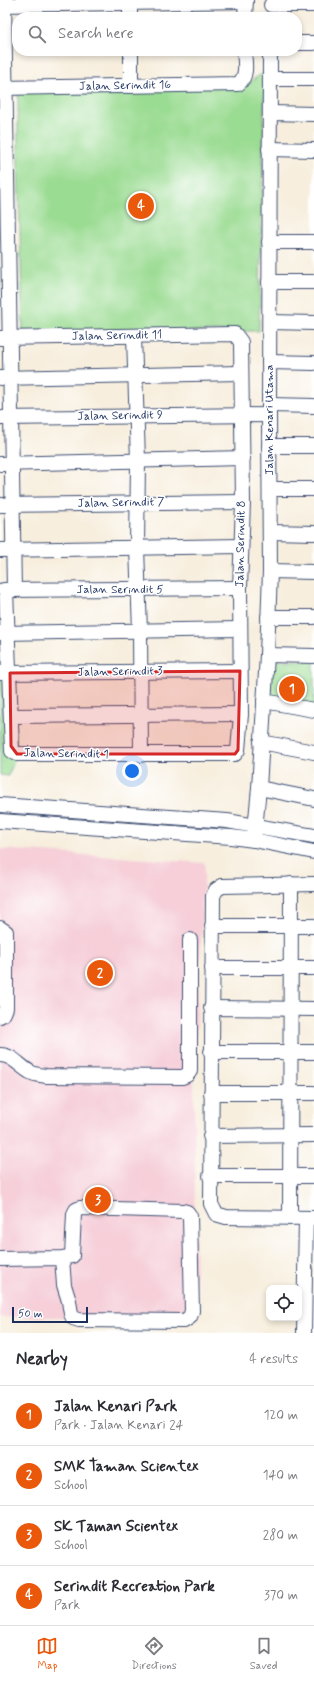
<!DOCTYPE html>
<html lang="en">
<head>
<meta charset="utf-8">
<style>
  :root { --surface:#fff; --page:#f7f7f7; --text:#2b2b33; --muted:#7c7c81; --line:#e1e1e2; --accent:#ea580c }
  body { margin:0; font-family:Mynerve,sans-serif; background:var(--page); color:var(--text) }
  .controls { position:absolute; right:12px; bottom:12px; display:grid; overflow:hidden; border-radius:8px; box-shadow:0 2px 6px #0003 }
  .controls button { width:36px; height:36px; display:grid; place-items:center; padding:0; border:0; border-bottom:1px solid var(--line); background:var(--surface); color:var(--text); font:20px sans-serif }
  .scale { position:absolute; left:12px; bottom:10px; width:76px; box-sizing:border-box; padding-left:4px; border:2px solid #1b2f5e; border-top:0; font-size:11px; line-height:14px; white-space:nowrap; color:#1b2f5e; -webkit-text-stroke:3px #fff; paint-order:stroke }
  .you { position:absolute; left:132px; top:771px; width:14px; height:14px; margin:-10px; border:3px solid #fff; border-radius:50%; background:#1a73e8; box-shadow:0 0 0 6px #1a73e833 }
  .badge { display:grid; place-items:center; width:26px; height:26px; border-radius:50%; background:var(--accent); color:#fff; font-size:13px; font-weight:700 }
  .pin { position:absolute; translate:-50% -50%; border:2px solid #fff; box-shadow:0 1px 4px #0006 }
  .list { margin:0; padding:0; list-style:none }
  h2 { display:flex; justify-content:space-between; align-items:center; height:52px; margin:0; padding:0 16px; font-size:17px }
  h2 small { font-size:13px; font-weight:400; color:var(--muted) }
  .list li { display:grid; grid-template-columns:26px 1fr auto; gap:12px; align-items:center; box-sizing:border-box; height:60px; padding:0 16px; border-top:1px solid var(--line) }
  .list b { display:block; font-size:15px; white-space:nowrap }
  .list p { margin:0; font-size:13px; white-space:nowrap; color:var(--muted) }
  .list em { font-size:13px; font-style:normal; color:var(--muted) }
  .icon { flex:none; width:22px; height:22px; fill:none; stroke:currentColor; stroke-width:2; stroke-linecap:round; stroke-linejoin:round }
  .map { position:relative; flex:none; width:314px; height:1333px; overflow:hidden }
  .search { position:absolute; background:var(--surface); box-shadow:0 2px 6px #0003; left:12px; right:12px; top:12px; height:44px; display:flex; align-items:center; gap:10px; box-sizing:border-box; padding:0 14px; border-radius:16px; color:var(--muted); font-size:15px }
  .sheet { height:292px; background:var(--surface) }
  nav { display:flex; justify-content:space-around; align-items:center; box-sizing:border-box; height:56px; border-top:1px solid var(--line); background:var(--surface); font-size:11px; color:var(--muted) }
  nav a { display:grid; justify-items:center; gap:2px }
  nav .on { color:var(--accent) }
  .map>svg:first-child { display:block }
  .built { fill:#f6cfd9 }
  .green { fill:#9bdc93; stroke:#5b8678 }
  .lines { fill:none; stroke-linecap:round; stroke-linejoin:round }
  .minor-casing { stroke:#3c4c71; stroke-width:16 }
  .minor { stroke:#fff; stroke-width:14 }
  .marked { fill:#d62828; fill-opacity:0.2; stroke:#d62828; stroke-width:3; stroke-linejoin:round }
  .labels { text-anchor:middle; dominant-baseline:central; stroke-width:3; stroke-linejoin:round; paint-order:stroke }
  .street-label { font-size:12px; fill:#1b2f5e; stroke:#fff }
</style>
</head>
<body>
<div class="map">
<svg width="314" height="1333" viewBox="0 0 314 1333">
  <rect width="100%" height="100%" fill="#fff"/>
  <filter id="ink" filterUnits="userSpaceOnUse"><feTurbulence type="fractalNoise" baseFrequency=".025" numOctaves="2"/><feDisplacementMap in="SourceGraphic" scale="8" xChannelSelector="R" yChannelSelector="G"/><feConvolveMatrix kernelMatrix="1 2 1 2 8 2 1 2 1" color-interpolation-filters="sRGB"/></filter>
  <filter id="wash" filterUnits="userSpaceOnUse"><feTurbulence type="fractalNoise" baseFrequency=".012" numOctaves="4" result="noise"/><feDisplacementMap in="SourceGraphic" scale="16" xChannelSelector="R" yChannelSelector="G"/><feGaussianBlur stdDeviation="0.9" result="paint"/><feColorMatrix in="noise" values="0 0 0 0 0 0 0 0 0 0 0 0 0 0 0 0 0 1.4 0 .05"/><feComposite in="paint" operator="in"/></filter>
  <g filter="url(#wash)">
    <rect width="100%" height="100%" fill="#f7eedd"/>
    <path class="built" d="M0,849L205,863L194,1082L196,1317H0Z"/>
    <g class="green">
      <path d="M265,72L259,331L23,332L18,163V83L249,82Z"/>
      <path d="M272,660L314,661V707L273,696L268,682Z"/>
      <path d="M0,673H10L17,754L8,776L0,775Z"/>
    </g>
  </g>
  <g filter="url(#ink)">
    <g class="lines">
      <defs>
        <g id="minor">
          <path d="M4,0L14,590"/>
          <path d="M130,0V17"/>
          <path d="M0,5L246,1"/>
          <path d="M271,5H314"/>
          <path d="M245,17L246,0"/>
          <path d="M297,43H314"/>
          <path d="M131,51V86"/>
          <path d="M270,79H314"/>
          <path d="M0,88L238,84C248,77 245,62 244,51"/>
          <path d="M271,113L314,114"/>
          <path d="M269,149L314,150"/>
          <path d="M269,242H314"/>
          <path d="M269,282H314"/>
          <path d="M270,322L314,323"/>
          <path d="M134,336L138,461L137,548L140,631L141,755"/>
          <path d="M0,338L235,334L241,342L243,502L240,588L241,714L238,750L235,754H17L12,751L6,590"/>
          <path d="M269,362L314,363"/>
          <path d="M0,378L240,373"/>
          <path d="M269,405L314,406"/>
          <path d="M0,418L269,415"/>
          <path d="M269,446H314"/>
          <path d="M0,464L243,458"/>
          <path d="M270,489H314"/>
          <path d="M0,505L243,502"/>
          <path d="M270,532L314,533"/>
          <path d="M0,550L241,546"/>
          <path d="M270,571L314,572"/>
          <path d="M4,590L240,588"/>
          <path d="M268,617H314"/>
          <path d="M0,633L240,629"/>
          <path d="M267,655L314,656"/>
          <path d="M0,673L240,671"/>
          <path d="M264,701L314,710"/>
          <path d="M11,716L241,714"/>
          <path d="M261,742L314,752"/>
          <path d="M259,788L314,799"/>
          <path d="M0,805L227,821L314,836"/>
          <path d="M0,821L231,837L254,840L314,852"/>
          <path d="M254,840L259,788L267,655L270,571L269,415L270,51"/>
          <path d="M314,884L222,886L216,890L213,896L211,1204L216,1214L226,1217L314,1218"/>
          <path d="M212,926H314"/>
          <path d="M0,928L6,932V1008L4,1013L0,1016"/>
          <path d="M212,968H314"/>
          <path d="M211,1008L314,1009"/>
          <path d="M211,1052H314"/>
          <path d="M0,1055C13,1055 19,1066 30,1072C35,1075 40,1075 46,1076L182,1077L187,1075L190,1071V940"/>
          <path d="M211,1093H314"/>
          <path d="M210,1136L314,1135"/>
          <path d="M210,1176H314"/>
          <path d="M290,1218L291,884"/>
          <path d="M0,1259L62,1258L72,1256L74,1214L76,1210L80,1208L183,1211L187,1212L190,1216L192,1311L190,1317L184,1321L79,1320L73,1318L71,1314L69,1301L64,1285L62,1258"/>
          <path d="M304,1333L306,1218"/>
        </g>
      </defs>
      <use href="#minor" class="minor-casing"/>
      <use href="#minor" class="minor"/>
    </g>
  </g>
  <path class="marked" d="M240,671L238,750L235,754H17L11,746L10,673Z"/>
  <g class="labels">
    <g class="street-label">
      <text transform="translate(125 86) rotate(-1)">Jalan Serindit 16</text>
      <text transform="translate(117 336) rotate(-1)">Jalan Serindit 11</text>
      <text transform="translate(120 416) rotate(-1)">Jalan Serindit 9</text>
      <text transform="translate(270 420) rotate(-90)">Jalan Kenari Utama</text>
      <text transform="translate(121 503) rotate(-1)">Jalan Serindit 7</text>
      <text transform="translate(241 544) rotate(-89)">Jalan Serindit 8</text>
      <text x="120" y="590">Jalan Serindit 5</text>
      <text transform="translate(120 672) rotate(-1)">Jalan Serindit 3</text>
      <text transform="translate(66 754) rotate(1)">Jalan Serindit 1</text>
    </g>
  </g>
</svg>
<div class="controls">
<button><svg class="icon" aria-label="locate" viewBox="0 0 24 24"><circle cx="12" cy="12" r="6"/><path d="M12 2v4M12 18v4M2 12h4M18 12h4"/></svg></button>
</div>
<div class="scale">50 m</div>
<div class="you"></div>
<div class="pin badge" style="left:292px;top:689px">1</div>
<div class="pin badge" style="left:100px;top:973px">2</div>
<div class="pin badge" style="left:98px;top:1200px">3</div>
<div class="pin badge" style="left:141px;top:206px">4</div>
<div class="search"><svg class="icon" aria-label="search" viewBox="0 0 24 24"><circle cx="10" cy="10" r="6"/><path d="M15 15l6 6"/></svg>Search here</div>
</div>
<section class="sheet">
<h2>Nearby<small>4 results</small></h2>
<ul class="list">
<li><span class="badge">1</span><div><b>Jalan Kenari Park</b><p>Park · Jalan Kenari 24</p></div><em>120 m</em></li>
<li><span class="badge">2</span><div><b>SMK Taman Scientex</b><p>School</p></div><em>140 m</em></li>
<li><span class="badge">3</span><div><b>SK Taman Scientex</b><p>School</p></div><em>280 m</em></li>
<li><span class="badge">4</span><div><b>Serindit Recreation Park</b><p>Park</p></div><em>370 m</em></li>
</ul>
</section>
<nav>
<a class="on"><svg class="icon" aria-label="map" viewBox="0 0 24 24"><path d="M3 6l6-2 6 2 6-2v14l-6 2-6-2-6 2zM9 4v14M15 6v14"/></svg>Map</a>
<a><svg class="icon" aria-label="directions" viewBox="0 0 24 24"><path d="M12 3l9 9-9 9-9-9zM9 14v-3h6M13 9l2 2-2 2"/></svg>Directions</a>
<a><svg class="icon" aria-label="saved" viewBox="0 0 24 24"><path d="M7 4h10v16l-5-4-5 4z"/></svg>Saved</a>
</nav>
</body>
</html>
